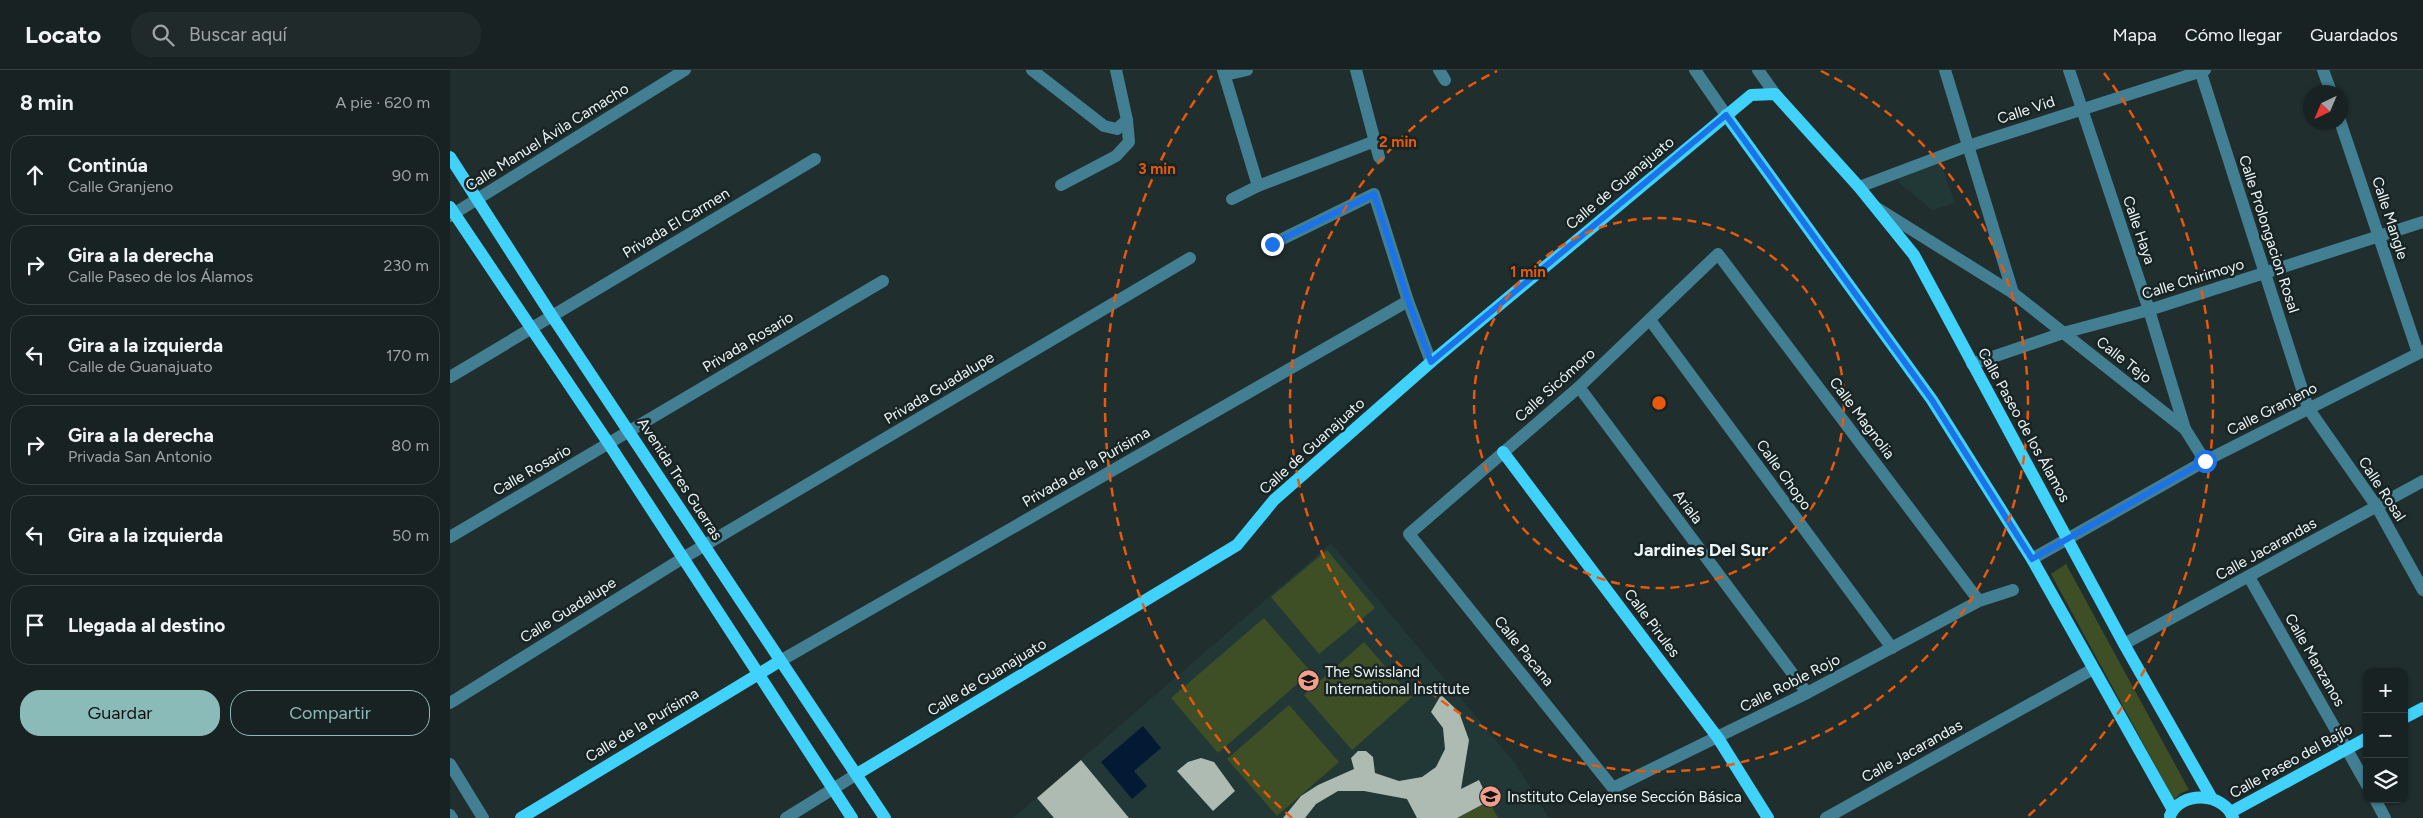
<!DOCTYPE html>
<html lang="es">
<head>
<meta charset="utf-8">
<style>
  :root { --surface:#182222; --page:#212a2a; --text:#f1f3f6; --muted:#9fa4a5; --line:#363f40; --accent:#8bbbb9 }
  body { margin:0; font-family:Figtree,sans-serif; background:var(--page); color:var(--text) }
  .controls { position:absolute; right:15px; bottom:15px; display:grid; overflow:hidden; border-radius:10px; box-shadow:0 1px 4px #0004 }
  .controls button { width:45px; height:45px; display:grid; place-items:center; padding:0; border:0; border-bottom:1px solid var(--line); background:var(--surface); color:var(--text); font:25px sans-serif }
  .compass { position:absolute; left:1853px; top:15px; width:45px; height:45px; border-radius:50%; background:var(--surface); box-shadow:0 1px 4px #0004; rotate:224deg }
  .stop { position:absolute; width:15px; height:15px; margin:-11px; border:4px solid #1a73e8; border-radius:50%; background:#fff }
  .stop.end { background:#1a73e8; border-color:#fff; box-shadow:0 1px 5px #0008 }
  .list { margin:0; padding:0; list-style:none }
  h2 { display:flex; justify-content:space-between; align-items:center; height:65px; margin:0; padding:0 20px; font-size:21px }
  h2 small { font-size:16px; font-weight:400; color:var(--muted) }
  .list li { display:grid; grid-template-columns:32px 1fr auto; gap:15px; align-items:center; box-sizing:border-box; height:80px; margin:0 10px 10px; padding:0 10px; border:1px solid var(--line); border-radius:20px }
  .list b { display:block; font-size:19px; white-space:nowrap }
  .list p { margin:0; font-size:16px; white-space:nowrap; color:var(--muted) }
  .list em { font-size:16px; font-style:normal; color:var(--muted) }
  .actions { display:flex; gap:10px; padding:15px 20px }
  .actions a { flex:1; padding:11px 0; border:1px solid var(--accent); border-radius:20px; text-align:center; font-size:18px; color:var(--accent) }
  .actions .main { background:var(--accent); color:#111 }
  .icon { flex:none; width:28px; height:28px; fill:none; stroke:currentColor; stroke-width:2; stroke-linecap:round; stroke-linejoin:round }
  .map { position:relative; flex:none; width:1973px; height:748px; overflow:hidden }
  header { display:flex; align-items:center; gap:30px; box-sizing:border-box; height:70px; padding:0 25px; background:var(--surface); border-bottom:1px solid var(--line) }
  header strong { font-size:24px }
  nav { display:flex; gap:28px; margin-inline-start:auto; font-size:18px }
  .search { width:350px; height:45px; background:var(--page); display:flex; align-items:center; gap:12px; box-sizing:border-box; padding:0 18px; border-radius:20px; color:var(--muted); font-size:19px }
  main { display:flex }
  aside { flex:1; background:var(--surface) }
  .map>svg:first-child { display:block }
  .built { fill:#223836 }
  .green { fill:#3e4f26 }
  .water { fill:#041a34 }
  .building { fill:#aebbb3 }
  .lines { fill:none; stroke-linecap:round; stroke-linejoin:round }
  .minor { stroke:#427f93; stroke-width:12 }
  .major { stroke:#41d2fc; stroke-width:12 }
  .route { stroke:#1a73e8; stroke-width:6 }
  .ring { fill:none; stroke:#e8590c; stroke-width:2.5; stroke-dasharray:9 6 }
  .labels { text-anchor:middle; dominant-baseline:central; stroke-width:5; stroke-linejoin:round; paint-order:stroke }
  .street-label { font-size:15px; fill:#eef6f6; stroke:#172423 }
  .poi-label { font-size:15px; fill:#eef6f6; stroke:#172423; text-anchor:start }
  .quarter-label { font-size:18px; font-weight:bold; fill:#eef6f6; stroke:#172423 }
  .centre { fill:#e8590c; stroke:#172423; stroke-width:2.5 }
  .ring-label { font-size:15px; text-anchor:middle; font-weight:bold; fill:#e8590c; stroke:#172423; stroke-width:5; stroke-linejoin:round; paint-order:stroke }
</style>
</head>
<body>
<header>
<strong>Locato</strong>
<div class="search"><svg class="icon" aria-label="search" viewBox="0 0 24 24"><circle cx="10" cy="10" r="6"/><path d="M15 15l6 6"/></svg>Buscar aquí</div>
<nav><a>Mapa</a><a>Cómo llegar</a><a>Guardados</a></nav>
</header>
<main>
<aside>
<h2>8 min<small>A pie · 620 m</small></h2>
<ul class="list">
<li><svg class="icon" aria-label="ahead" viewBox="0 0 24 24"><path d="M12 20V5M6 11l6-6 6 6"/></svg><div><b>Continúa</b><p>Calle Granjeno</p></div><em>90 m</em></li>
<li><svg class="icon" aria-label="right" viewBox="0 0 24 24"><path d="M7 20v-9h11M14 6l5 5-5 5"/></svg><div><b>Gira a la derecha</b><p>Calle Paseo de los Álamos</p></div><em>230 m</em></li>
<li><svg class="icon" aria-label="left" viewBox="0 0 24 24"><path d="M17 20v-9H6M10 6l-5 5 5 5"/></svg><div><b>Gira a la izquierda</b><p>Calle de Guanajuato</p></div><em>170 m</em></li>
<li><svg class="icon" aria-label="right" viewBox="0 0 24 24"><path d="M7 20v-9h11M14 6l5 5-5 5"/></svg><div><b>Gira a la derecha</b><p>Privada San Antonio</p></div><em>80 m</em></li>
<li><svg class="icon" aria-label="left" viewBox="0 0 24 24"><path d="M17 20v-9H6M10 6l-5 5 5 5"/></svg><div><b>Gira a la izquierda</b></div><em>50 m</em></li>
<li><svg class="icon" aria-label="arrive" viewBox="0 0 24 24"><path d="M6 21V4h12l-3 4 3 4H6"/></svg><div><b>Llegada al destino</b></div></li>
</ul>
<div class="actions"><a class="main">Guardar</a><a>Compartir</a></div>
</aside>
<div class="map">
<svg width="1973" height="748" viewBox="0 0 1973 748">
  <rect width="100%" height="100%" fill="#202e2d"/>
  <g class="built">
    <path d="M1489,89L1505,133L1482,140L1449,113L1448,105Z"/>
    <path d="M881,473L1065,693L1099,748H563Z"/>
  </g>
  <g class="green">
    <path d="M877,480L925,538L869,584L821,527Z"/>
    <path d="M1616,494L1739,720L1731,723L1724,730L1601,504Z"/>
    <path d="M814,548L861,602L768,683L721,628Z"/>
    <path d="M914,572L962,627L902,680L854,625Z"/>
    <path d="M839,635L889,692L827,746L777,689Z"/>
    <path d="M1039,731L1048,748H1007Z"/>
  </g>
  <path class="water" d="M693,656L711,678L684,701L697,716L682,729L651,692Z"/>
  <g class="building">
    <path d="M991,625L1009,642L1019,670L1011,719L1029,710L1039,731L1007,748H967L957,729L914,721H888L866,734L855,748H833L851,726L868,715L904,699L901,688L908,681H916L923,687L925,703L949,711L972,707L986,697L995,679L993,658L981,642Z"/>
    <path d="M751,688L764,692L785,721L763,741L727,701L738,692Z"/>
    <path d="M631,690L679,748H604L587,728Z"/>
  </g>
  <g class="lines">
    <g class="minor">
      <path d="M582,0L654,56L667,59L677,50L666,0"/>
      <path d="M773,0L808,116"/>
      <path d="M906,0L929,87"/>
      <path d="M989,0L995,10"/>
      <path d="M1245,0L1276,45"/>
      <path d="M1308,0L1325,24"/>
      <path d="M1495,0L1563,223"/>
      <path d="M1619,0L1699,240L1735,359"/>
      <path d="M1750,0L1858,338L1927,437L1973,520"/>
      <path d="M1873,0L1881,22"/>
      <path d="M775,5L797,0"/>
      <path d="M1890,51L1968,283"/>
      <path d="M611,115L666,86L679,72L677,50"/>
      <path d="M1409,117L1518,76L1755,0"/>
      <path d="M782,129L808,116L925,71"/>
      <path d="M1427,138L1563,223L1735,359L1755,391"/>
      <path d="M0,146L235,0"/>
      <path d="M822,174L924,124L958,231L981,292"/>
      <path d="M1200,250L1442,578"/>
      <path d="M1522,294L1613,263L1699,240L1973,152"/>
      <path d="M0,307L365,89"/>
      <path d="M1129,317L1357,623"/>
      <path d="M0,467L433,211"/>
      <path d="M1582,489L1755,391L1973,281"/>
      <path d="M1799,507L1917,715"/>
      <path d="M1529,531L1268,184L1129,317L959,464L1163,718L1357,623L1529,531L1563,520"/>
      <path d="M1674,574L1973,411"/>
      <path d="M330,591L958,231"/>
      <path d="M0,633L233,488L740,188"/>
      <path d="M0,694L33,748"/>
      <path d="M1925,729L1935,748"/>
      <path d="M0,745L2,748"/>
      <path d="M336,748L407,704"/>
      <path d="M1376,748L1643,599"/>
    </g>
    <g class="major">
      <path d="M1276,45L1482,330L1582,489L1723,740"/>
      <path d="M0,87L102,246L435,748"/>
      <path d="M0,137L159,374L402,748"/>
      <path d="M1053,382L1268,668L1318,748"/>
      <path d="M1954,648L1973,638"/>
      <path d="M407,704L787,475L824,430L981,292L1301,25L1325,24L1409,117L1464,185L1674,574L1761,727"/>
      <path d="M1781,742L1917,668"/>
      <path d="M1720,746C1730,720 1774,722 1783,748"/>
      <path d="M71,748L330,591"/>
    </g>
  </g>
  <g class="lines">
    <path class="route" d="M822,174L924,124L958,230L981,292L1276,45L1482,330L1582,489L1755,391"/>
  </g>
  <g class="ring">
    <circle cx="1209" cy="333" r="185"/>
    <path d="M1371 1A369 369 0 1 1 1047 1"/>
    <path d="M842 748A554 554 0 0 1 764 3M1654 3A554 554 0 0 1 1576 748"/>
  </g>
  <defs>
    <symbol id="school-disc" viewBox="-11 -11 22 22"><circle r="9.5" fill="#f49e8a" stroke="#172423"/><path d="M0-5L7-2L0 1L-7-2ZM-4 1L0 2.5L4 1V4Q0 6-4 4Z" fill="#111"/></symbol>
  </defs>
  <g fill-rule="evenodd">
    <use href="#school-disc" x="846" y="598" width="25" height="25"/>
    <use href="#school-disc" x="1028" y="714" width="25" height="25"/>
  </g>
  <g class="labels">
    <g class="street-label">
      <text transform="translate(1576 40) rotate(-18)">Calle Vid</text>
      <text transform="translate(97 67) rotate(-32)">Calle Manuel Ávila Camacho</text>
      <text transform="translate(1170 113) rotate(-40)">Calle de Guanajuato</text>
      <text transform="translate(1940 148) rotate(72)">Calle Mangle</text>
      <text transform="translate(226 153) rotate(-31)">Privada El Carmen</text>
      <text transform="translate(1689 160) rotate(71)">Calle Haya</text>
      <text transform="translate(1819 164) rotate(72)">Calle Prolongacion Rosal</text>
      <text transform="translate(1743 209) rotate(-17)">Calle Chirimoyo</text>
      <text transform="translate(298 272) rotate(-31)">Privada Rosario</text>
      <text transform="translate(1674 290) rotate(38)">Calle Tejo</text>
      <text transform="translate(1105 315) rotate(-42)">Calle Sicómoro</text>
      <text transform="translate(489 318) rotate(-31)">Privada Guadalupe</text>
      <text transform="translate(1822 339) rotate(-27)">Calle Granjeno</text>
      <text transform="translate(1412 348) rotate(53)">Calle Magnolia</text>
      <text transform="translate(1574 355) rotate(61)">Calle Paseo de los Álamos</text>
      <text transform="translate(862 376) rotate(-42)">Calle de Guanajuato</text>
      <text transform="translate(636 397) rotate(-30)">Privada de la Purísima</text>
      <text transform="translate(82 400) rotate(-30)">Calle Rosario</text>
      <text transform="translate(1334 405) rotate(54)">Calle Chopo</text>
      <text transform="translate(230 409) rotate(57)">Avenida Tres Guerras</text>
      <text transform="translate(1932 419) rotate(57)">Calle Rosal</text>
      <text transform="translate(1238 437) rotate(53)">Ariala</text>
      <text transform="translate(1816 479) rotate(-29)">Calle Jacarandas</text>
      <text transform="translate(118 540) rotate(-32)">Calle Guadalupe</text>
      <text transform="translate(1202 553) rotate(53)">Calle Pirules</text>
      <text transform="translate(1074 581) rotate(51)">Calle Pacana</text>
      <text transform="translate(1865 590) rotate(60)">Calle Manzanos</text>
      <text transform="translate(537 607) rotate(-31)">Calle de Guanajuato</text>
      <text transform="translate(1340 613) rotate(-27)">Calle Roble Rojo</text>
      <text transform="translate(192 655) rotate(-31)">Calle de la Purísima</text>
      <text transform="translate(1462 681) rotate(-29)">Calle Jacarandas</text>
      <text transform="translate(1841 691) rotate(-29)">Calle Paseo del Bajío</text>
    </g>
    <g class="poi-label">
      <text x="875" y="602">The Swissland<tspan x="875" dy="17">International Institute</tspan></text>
      <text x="1057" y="727">Instituto Celayense Sección Básica</text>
    </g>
    <g class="quarter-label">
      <text x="1251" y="480">Jardines Del Sur</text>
    </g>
  </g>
  <circle cx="1209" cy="333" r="8" class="centre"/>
  <g class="ring-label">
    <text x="948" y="77">2 min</text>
    <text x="707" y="104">3 min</text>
    <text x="1078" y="207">1 min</text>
  </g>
</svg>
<div class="controls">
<button>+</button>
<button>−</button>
<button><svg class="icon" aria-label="layers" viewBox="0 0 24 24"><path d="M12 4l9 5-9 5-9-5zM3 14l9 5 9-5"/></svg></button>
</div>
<svg class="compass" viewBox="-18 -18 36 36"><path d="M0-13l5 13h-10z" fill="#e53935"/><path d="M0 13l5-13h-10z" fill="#9fa4a5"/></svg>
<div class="stop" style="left:1755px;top:391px"></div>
<div class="stop end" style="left:822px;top:174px"></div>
</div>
</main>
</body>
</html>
